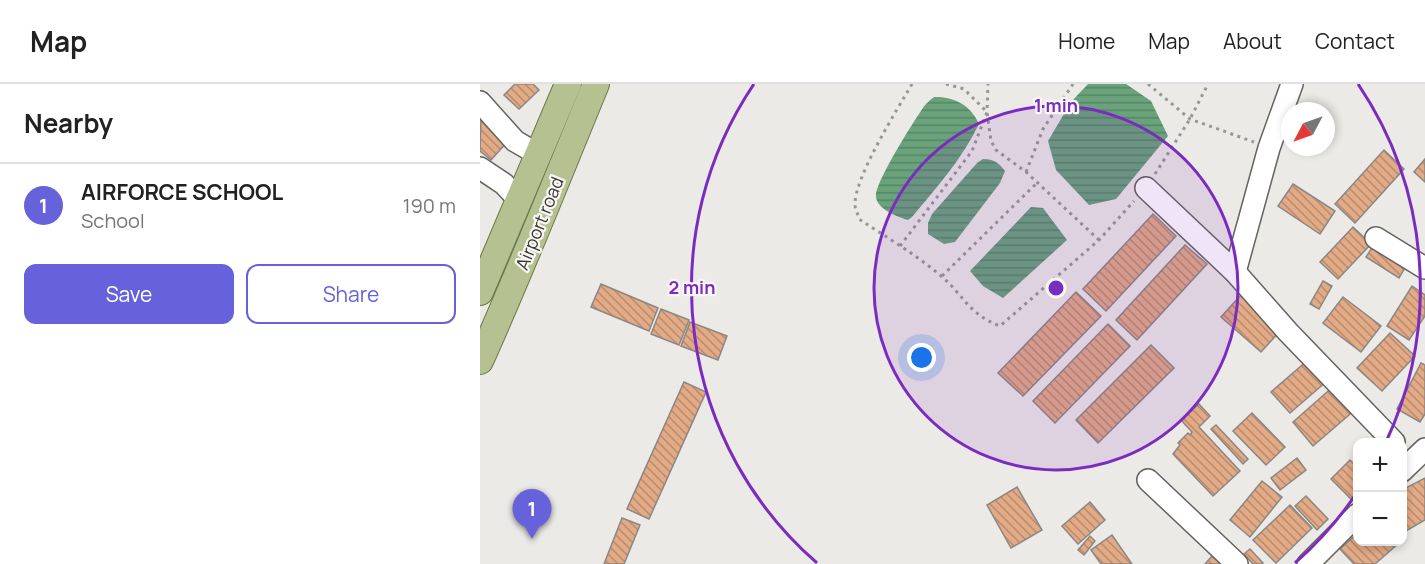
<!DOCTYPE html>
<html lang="en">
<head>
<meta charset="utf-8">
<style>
  :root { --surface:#fff; --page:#f6f6f6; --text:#222; --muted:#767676; --line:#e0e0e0; --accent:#6662db }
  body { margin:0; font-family:Manrope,sans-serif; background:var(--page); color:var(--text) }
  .controls { position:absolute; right:18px; bottom:18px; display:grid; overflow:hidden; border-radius:12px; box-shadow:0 3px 9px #0003 }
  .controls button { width:54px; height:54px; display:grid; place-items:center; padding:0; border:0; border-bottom:2px solid var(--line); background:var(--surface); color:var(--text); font:30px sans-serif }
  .compass { position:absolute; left:801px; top:18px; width:54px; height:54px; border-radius:50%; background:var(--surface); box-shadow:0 3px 9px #0003; rotate:229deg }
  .you { position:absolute; left:442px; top:274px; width:21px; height:21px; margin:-15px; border:4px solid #fff; border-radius:50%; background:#1a73e8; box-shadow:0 0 0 9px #1a73e833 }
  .badge { display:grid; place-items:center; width:39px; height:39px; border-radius:50%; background:var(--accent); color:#fff; font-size:20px; font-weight:700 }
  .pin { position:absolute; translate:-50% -50px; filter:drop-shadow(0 2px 3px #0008) }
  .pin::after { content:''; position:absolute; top:32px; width:21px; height:18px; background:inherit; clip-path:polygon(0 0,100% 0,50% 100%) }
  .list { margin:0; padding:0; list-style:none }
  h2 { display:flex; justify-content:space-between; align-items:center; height:78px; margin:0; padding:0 24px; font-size:26px }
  h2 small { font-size:20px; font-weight:400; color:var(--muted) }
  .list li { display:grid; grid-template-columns:39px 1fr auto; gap:18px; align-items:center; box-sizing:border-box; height:84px; padding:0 24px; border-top:2px solid var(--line) }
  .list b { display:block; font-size:22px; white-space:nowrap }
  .list p { margin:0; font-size:20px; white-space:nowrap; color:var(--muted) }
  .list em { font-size:20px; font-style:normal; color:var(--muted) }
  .actions { display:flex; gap:12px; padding:18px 24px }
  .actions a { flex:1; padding:14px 0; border:2px solid var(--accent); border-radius:12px; text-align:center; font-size:21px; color:var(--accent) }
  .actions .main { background:var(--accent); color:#fff }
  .map { position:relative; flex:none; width:945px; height:480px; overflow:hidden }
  header { display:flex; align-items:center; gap:36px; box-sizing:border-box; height:84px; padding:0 30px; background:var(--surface); border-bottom:2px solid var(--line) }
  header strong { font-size:28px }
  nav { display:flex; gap:33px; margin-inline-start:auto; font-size:21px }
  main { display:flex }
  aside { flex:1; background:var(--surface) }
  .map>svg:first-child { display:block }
  .water { fill:url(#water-rules) }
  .building { fill:url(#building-back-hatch); stroke:#8a8785; stroke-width:1.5 }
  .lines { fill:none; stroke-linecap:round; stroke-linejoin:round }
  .minor-casing { stroke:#656360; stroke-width:24 }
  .major-casing { stroke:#6a7643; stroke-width:28 }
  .path { stroke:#999795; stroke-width:3; stroke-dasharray:3 4.5; stroke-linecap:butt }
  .minor { stroke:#fff; stroke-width:21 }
  .major { stroke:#b6c192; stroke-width:26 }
  .ring { fill:none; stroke:#7b2cbf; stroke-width:3 }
  .labels { text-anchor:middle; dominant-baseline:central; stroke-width:4.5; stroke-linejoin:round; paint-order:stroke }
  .street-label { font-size:18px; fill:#393837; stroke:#f9f7f3 }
  .centre { fill:#7b2cbf; stroke:#f9f7f3; stroke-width:3 }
  .ring-label { font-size:18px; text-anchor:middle; font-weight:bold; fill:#7b2cbf; stroke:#f9f7f3; stroke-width:4.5; stroke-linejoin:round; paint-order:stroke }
</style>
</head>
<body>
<header>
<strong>Map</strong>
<nav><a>Home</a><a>Map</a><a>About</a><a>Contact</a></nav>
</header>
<main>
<aside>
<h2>Nearby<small></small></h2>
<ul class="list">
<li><span class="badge">1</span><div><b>AIRFORCE SCHOOL</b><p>School</p></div><em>190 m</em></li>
</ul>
<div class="actions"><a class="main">Save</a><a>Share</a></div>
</aside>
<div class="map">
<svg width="945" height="480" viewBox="0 0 945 480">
  <defs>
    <pattern id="water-rules" width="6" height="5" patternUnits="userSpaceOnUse" patternTransform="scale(1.5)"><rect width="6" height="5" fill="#69a27b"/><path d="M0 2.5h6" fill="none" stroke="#578566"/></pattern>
    <pattern id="building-back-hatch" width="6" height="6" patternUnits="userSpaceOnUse" patternTransform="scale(1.5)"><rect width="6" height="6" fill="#e3aa86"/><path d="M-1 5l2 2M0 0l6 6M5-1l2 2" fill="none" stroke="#b98b6e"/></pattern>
  </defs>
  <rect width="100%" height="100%" fill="#eceae6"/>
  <g class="water">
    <path d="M608,0H646L671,17L688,52L636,115L609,121L576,86L568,57L591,18Z"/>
    <path d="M454,13C473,12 491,21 499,40C482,75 457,103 432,133L428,136C418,133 396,125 396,112C395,99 432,40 441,27C444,21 449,17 454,13Z"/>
    <path d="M503,75C514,75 519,79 525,87L520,99L475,158L464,160L448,150V139L452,130L497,79Z"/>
    <path d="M551,123L563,124L587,156L523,214L503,202L490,187Z"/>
  </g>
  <g class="building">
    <path d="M35,0H53L59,6L39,25L24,11Z"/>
    <path d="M1,32L28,57L11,76L0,67Z"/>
    <path d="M904,66L924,85L875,139L855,120Z"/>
    <path d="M945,75V98L934,88Z"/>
    <path d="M813,100L855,127L840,150L798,122Z"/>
    <path d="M673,130L696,152L626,227L603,205Z"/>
    <path d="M873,143L891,160L858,195L840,178Z"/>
    <path d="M897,156L929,177L919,194L886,173Z"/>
    <path d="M705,161L727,180L657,256L636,236Z"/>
    <path d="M843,197L852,202L839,225L830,220Z"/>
    <path d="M121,200L178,224L169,247L111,223Z"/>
    <path d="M932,202L945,211V232L929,256L907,242Z"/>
    <path d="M596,208L621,232L543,312L518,289Z"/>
    <path d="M761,211L801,246L781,268L741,233Z"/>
    <path d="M863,213L901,242L881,268L843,239Z"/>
    <path d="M181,225L209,236L199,261L171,250Z"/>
    <path d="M210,238L247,252L238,276L201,262Z"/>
    <path d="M628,240L650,262L575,339L553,317Z"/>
    <path d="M910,249L935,272L902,307L877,284Z"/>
    <path d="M671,261L694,284L618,359L596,336Z"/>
    <path d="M828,276L847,297L810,329L791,308Z"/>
    <path d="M941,279L945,281V330L940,338L917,325Z"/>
    <path d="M204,298L226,308L169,435L147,425Z"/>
    <path d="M855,301L876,325L833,362L813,338Z"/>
    <path d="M719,320L730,332L719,343L760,387L733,412L693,370L700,361L698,359L708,349L710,351L712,348L701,336Z"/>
    <path d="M772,329L805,363L786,381L753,347Z"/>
    <path d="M736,341L768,375L763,380L731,345Z"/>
    <path d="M817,374L826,386L800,406L791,394Z"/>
    <path d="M870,376L878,384V411L872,416L851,395Z"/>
    <path d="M945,394V436L926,447L922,440V406Z"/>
    <path d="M782,397L802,413L770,453L750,436Z"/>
    <path d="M537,403L562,446L531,464L507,421Z"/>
    <path d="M826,412L848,435L837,446L815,422Z"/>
    <path d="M610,418L625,436L598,460L582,442Z"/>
    <path d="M810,421L832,444L796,479L773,456Z"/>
    <path d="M142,434L160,441L144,480H124Z"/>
    <path d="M878,449V458H920L895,480H874L860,465Z"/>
    <path d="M632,451L652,480H621L611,466Z"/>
    <path d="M610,452L615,457L604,471L598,466Z"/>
    <path d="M770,465L783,479L782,480H773L764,470Z"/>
    <path d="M732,472L741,480H725Z"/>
  </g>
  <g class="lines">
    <defs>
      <g id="minor">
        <path d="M0,18L35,57L59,71"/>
        <path d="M0,84L24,100L39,116"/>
        <path d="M666,104L755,188L808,248L914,358"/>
        <path d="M896,154L945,184"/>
        <path d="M755,188L789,64L812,0"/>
        <path d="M922,387L945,365"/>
        <path d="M668,396L757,480"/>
        <path d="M828,480L878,430"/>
      </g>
      <g id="major">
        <path d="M0,208L88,0"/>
        <path d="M0,277C41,186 78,92 116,0"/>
      </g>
    </defs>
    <use href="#minor" class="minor-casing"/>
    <use href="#major" class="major-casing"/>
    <g class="path">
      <path d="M432,0C417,26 374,94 375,121C375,125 378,130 379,135C406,153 435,170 460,191C483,210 488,230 520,242L619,156L654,117"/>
      <path d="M466,0L484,5L507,28L511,57L516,66L546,88L619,156"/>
      <path d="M668,0L710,35L774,58"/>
      <path d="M546,88L563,45L593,0"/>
      <path d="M675,90L710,35L728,0"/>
      <path d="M420,162L492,67L507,28L508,0"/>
      <path d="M462,192L558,98"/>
    </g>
    <use href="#minor" class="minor"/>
    <use href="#major" class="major"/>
  </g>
  <circle cx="576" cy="204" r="182" fill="#7b2cbf" fill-opacity=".12"/>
  <g class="ring">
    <circle cx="576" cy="204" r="182"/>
    <path d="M876 410A364 364 0 0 1 815 479M337 479A364 364 0 0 1 274 0M878 0A364 364 0 0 1 906 358"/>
  </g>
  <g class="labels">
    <g class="street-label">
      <text transform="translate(59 139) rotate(-68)">Airport road</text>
    </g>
  </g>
  <circle cx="576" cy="204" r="9" class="centre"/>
  <g class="ring-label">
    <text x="576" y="28">1 min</text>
    <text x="212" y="210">2 min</text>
  </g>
</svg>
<div class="controls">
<button>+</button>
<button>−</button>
</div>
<svg class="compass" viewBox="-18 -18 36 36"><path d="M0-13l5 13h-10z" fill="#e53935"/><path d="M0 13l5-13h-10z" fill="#767676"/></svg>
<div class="you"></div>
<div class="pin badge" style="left:52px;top:455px">1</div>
</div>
</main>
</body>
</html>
